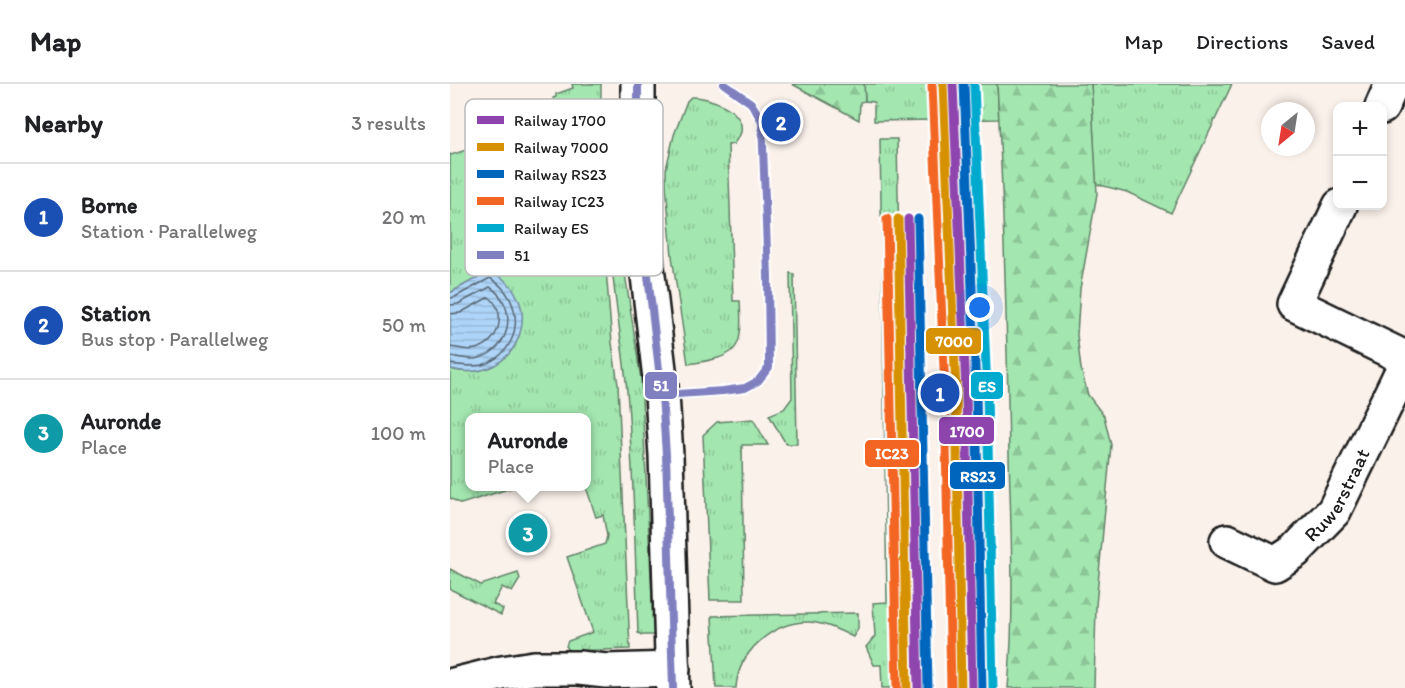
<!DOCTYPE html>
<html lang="en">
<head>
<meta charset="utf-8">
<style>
  :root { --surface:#fff; --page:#f2f2f2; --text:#202124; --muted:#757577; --line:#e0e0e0; --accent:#ea580c }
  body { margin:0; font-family:Itim,sans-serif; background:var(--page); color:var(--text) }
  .controls { position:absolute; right:18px; top:18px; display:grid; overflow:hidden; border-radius:12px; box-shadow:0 3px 9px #0003 }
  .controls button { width:54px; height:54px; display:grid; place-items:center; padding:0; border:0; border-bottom:2px solid var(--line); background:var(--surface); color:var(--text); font:30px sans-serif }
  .compass { position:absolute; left:811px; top:18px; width:54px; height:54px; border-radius:50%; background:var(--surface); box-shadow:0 3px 9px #0003; rotate:210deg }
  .you { position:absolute; left:530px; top:224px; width:21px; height:21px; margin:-15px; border:4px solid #fff; border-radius:50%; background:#1a73e8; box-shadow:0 0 0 9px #1a73e833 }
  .badge { display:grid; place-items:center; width:39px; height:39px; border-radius:50%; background:var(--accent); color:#fff; font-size:20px; font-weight:700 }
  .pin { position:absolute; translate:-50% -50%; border:3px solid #fff; box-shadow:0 2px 6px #0006 }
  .popup { position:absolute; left:15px; top:329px; width:126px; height:78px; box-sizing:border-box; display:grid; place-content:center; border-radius:12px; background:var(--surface); filter:drop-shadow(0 2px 4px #0005); font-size:20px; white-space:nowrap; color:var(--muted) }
  .popup b { font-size:22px; color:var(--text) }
  .popup::after { content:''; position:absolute; left:50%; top:100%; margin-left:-12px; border:12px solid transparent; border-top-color:var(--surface) }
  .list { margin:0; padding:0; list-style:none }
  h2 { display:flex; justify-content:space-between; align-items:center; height:78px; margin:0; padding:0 24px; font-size:26px }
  h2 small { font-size:20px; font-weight:400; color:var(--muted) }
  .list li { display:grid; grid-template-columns:39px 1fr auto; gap:18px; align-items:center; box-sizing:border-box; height:108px; padding:0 24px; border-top:2px solid var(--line) }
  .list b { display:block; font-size:22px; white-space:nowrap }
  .list p { margin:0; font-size:20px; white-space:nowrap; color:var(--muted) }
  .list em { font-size:20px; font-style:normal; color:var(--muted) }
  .map { position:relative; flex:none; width:955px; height:604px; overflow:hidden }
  header { display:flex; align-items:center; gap:36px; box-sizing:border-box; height:84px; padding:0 30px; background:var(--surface); border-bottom:2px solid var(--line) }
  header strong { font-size:28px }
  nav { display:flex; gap:33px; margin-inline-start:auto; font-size:21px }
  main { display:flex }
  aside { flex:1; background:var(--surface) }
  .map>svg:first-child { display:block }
  .grass { fill:url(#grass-tufts); stroke:#608166; stroke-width:1.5 }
  .forest { fill:url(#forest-firs); stroke:#608166; stroke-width:1.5 }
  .water { fill:url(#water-rules); stroke:#748ba0; stroke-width:1.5 }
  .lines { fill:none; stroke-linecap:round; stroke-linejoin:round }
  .shore { stroke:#566674; stroke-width:1.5 }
  .minor-casing { stroke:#1c1c1c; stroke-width:38 }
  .minor { stroke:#fff; stroke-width:33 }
  .bus-1-casing { stroke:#fff; stroke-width:12 }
  .bus-1 { stroke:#8080c0; stroke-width:8 }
  .rail-1-casing { stroke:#fff; stroke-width:14 }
  .rail-2-casing { stroke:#fff; stroke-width:14 }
  .rail-3-casing { stroke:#fff; stroke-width:14 }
  .rail-4-casing { stroke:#fff; stroke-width:14 }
  .rail-5-casing { stroke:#fff; stroke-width:14 }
  .rail-1 { stroke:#8e44ad; stroke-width:9 }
  .rail-2 { stroke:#d69104; stroke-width:9 }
  .rail-3 { stroke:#0065bd; stroke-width:9 }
  .rail-4 { stroke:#f26522; stroke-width:9 }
  .rail-5 { stroke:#00a9ce; stroke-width:9 }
  .labels { text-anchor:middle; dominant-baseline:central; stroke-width:5; stroke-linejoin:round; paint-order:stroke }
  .street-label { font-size:20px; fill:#1c1c1c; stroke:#fff }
  .key { fill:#fff; stroke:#bbb; stroke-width:1.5 }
  .key-label { font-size:16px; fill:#1c1c1c }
  .line-badge { stroke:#fff; stroke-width:2 }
  .badge-label { font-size:16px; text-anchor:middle; font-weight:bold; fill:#fff }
</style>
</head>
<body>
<header>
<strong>Map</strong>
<nav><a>Map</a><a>Directions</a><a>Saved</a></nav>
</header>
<main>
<aside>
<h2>Nearby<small>3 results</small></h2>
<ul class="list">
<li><span class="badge" style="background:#1a4fb4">1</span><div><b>Borne</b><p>Station · Parallelweg</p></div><em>20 m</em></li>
<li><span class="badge" style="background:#1a4fb4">2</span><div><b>Station</b><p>Bus stop · Parallelweg</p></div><em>50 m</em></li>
<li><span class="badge" style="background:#0f9aa8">3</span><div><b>Auronde</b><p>Place</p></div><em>100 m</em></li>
</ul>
</aside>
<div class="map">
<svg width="955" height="604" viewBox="0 0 955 604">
  <defs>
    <pattern id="grass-tufts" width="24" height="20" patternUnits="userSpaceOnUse" patternTransform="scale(1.5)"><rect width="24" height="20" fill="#a3e6b0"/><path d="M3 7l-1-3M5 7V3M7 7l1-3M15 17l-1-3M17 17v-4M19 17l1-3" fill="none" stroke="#8cc597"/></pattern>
    <pattern id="forest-firs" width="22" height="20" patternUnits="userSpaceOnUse" patternTransform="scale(1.5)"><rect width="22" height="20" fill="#a3e6b0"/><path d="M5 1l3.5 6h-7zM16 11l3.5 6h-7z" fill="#8cc597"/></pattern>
    <pattern id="water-rules" width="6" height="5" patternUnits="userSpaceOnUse" patternTransform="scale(1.5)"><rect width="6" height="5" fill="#aed5f8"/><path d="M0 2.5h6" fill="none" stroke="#95b6d4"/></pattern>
  </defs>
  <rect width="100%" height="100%" fill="#fbf1eb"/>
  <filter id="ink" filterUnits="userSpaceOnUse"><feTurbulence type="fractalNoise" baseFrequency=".0167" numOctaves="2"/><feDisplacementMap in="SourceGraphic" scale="12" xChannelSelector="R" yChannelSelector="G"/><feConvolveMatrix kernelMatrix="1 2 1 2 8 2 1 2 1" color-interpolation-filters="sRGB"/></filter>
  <g filter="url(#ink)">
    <g class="grass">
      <path d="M122,0H151L150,112L162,259L168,301L180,565L120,567L116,562L118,557L143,548L117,473L155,460L157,452L153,431L146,433L136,403V334H20V402L64,403L11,420L0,414V285C67,303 98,220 40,187L0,209V70L1,71L110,35L103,14L106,13V10L123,4Z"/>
      <path d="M414,0H547L549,35L424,37V18L415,17Z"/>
      <path d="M641,0H782L721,129L677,108L646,100Z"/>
      <path d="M241,13C259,12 295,26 291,48C290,53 286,55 284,60L278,61L283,217H290C293,268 289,272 238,280L222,172L216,101V85L224,51L237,17Z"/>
      <path d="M162,28H165L169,32L170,95H160L159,41Z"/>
      <path d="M430,55H447L457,604H432L431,581H424L416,563L425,552L423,519L437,518Z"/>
      <path d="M160,116L169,117L172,170L191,295L204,551H192L188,549C185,469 184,388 177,307C171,244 157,180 160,116Z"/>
      <path d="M340,189L344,190L347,360H336L319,331L334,325L342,314Z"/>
      <path d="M303,335L318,361H292L294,516H260L253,351L267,338Z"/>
      <path d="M0,485L31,501L68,489L70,495L62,508L52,503L43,520L53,525L51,531L0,505Z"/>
      <path d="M408,529V545L403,553C389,546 375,539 359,538C323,537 288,568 286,604H266L262,532Z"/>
    </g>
    <g class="forest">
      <path d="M342,0H414L415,17L410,18L409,36Z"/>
      <path d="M547,0H641L647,110L630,205L627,251L631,285L638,311L654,332L661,361L646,521L644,604H558C565,527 561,450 559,372C557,248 554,124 547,0Z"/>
    </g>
    <path class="water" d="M39,187C100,212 71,303 1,285L0,209Z"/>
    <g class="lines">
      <g class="shore">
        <path d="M0,214L5,213L40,194C76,215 74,268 32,281C21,284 11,281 0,280"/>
        <path d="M0,221L8,220L40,203C68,221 62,265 29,274C19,277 10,273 0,272"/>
        <path d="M0,230L10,229L39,213C57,227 50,257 29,264C19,268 10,264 0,263"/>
      </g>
      <defs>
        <g id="minor">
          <path d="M188,0V106L212,311L216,371L223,604"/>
          <path d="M932,23L942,0"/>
          <path d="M890,122L844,220L955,274"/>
          <path id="s1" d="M777,457L825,480L845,467L884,427L955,281"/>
          <path d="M0,602L52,589L84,584H129L156,587L223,585"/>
        </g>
      </defs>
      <use href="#minor" class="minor-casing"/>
      <use href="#minor" class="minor"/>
      <defs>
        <g id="bus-1">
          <path d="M188,0V106L212,311L216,371L223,604"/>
          <path d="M212,311L273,307L295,304L308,297L319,283L318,192L312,37L301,19L274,0"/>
        </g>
      </defs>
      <use href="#bus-1" class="bus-1-casing"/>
      <use href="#bus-1" class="bus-1"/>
      <defs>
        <g id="rail-1">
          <path d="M503,0L516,308L522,604"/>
          <path d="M458,135L468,604"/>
        </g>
        <g id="rail-2">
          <path d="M493,0L506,308L511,604"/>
          <path d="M448,135L457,604"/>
        </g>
        <g id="rail-3">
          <path d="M514,0L526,308L532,604"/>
          <path d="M468,135L478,604"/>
        </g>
        <g id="rail-4">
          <path d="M482,1L495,309L501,604"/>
          <path d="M437,135L447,604"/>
        </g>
        <path id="rail-5" d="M524,0L537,307L543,604"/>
      </defs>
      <use href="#rail-1" class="rail-1-casing"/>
      <use href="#rail-2" class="rail-2-casing"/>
      <use href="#rail-3" class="rail-3-casing"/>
      <use href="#rail-4" class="rail-4-casing"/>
      <use href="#rail-5" class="rail-5-casing"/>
      <use href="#rail-1" class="rail-1"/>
      <use href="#rail-2" class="rail-2"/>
      <use href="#rail-3" class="rail-3"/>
      <use href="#rail-4" class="rail-4"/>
      <use href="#rail-5" class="rail-5"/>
    </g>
  </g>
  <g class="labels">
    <g class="street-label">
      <text stroke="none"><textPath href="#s1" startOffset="148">Ruwerstraat</textPath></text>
    </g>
  </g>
  <rect x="15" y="15" width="198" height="177" rx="9" class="key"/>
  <rect x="27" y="32" width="27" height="8" fill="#8e44ad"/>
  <rect x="27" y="59" width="27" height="8" fill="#d69104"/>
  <rect x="27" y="86" width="27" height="8" fill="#0065bd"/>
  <rect x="27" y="113" width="27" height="8" fill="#f26522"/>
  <rect x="27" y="140" width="27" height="8" fill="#00a9ce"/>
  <rect x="27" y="167" width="27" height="8" fill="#8080c0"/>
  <g class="key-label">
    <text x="64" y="42">Railway 1700</text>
    <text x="64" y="69">Railway 7000</text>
    <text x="64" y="96">Railway RS23</text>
    <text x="64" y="123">Railway IC23</text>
    <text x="64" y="150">Railway ES</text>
    <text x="64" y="177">51</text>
  </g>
  <g class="line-badge">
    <rect x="475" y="243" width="57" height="28" rx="6" fill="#d69104"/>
    <rect x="194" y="287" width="34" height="29" rx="6" fill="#8080c0"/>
    <rect x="520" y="287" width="34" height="29" rx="6" fill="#00a9ce"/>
    <rect x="488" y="332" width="57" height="29" rx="6" fill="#8e44ad"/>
    <rect x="414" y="355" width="56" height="29" rx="6" fill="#f26522"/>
    <rect x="499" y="377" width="57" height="29" rx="6" fill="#0065bd"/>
  </g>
  <g class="badge-label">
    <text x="504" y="263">7000</text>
    <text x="211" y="307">51</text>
    <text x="537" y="308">ES</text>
    <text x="517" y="353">1700</text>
    <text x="442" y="375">IC23</text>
    <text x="528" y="398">RS23</text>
  </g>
</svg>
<div class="controls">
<button>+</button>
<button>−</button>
</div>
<svg class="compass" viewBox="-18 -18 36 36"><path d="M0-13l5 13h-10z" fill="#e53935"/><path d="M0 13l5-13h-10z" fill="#757577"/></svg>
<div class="you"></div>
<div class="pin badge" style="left:490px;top:309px;background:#1a4fb4">1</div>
<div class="pin badge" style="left:331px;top:38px;background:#1a4fb4">2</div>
<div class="pin badge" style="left:78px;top:449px;background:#0f9aa8">3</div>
<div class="popup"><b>Auronde</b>Place</div>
</div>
</main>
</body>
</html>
